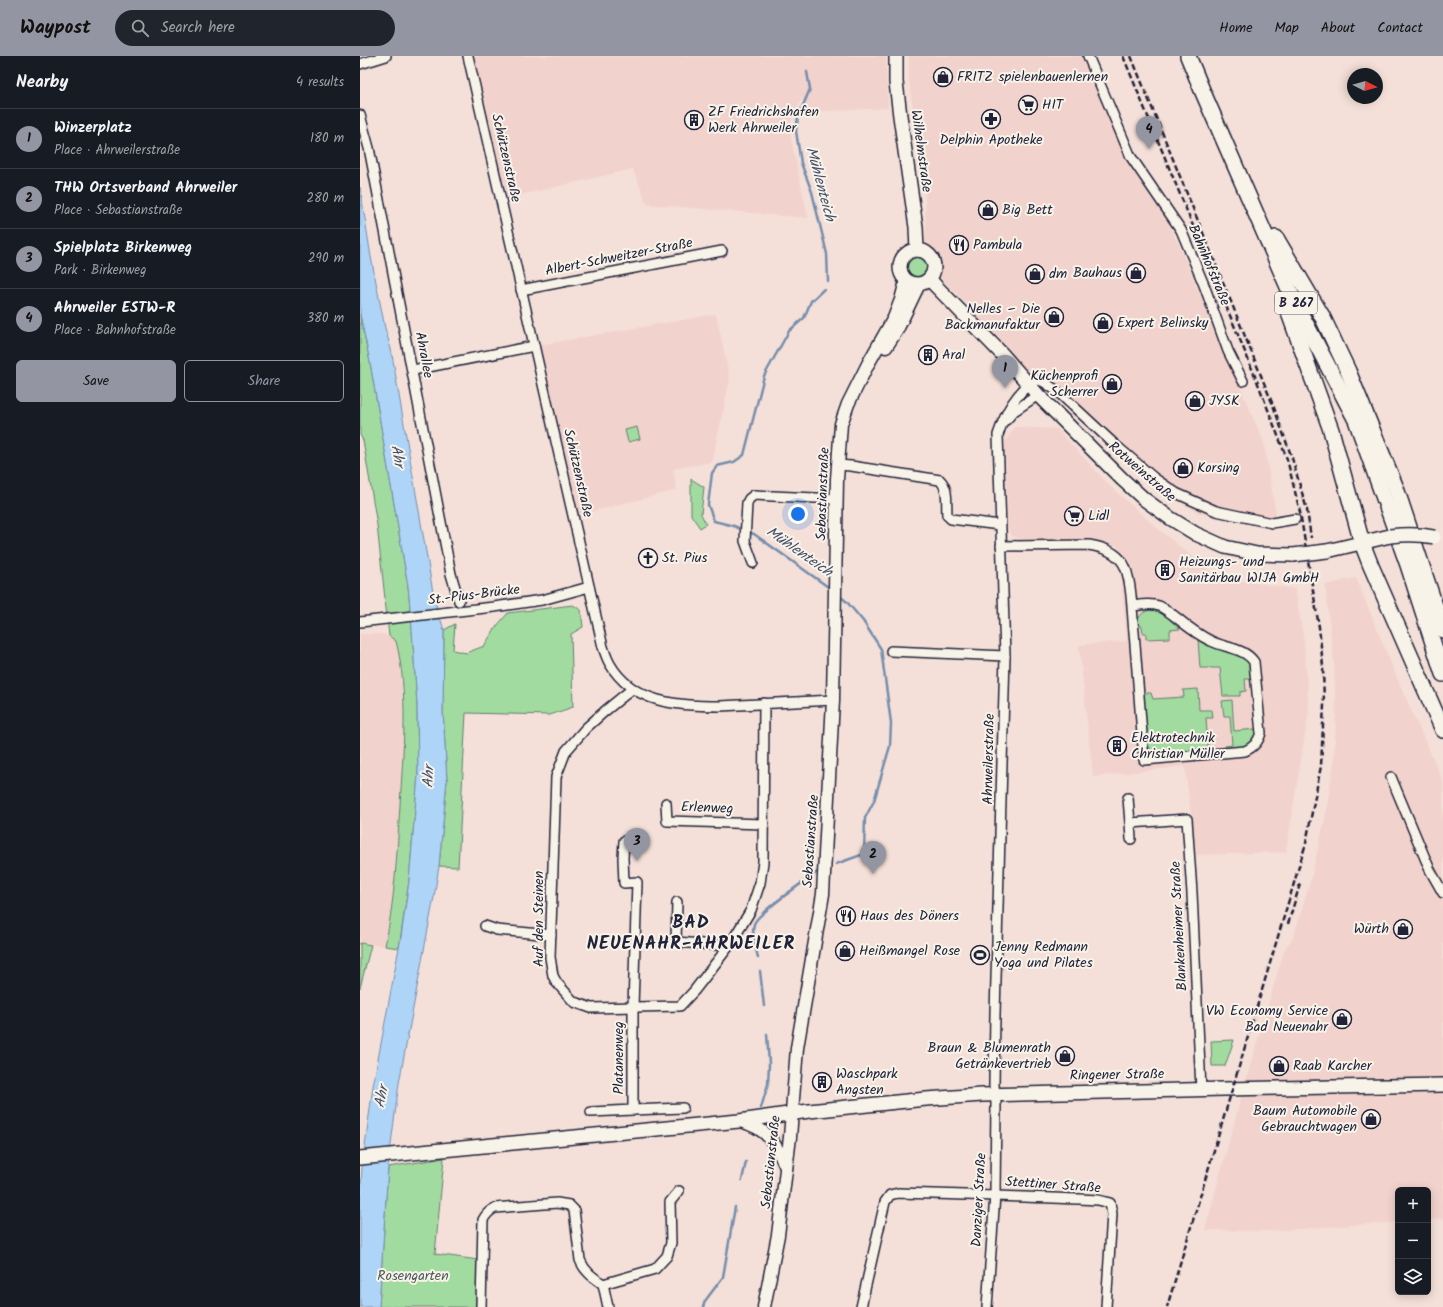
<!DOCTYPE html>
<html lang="en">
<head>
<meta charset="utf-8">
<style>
  :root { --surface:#171b24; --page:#20242c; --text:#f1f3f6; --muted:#9ea1a6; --line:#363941; --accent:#9495a2 }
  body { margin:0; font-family:Kalam,sans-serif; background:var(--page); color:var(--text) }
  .controls { position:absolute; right:12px; bottom:12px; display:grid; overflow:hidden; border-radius:6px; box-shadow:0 2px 10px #0003 }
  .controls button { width:36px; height:36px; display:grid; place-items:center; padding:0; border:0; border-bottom:1px solid var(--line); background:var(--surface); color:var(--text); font:20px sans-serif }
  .compass { position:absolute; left:987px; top:12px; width:36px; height:36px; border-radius:50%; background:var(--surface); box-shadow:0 2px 10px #0003; rotate:96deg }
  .you { position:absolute; left:438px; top:458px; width:14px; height:14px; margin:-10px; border:3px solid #fff; border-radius:50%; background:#1a73e8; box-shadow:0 0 0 6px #1a73e833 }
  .badge { display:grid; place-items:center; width:26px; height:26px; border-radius:50%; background:var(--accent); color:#111; font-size:13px; font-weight:700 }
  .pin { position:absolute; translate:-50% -33px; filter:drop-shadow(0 1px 2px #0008) }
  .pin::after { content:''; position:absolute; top:21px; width:14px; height:12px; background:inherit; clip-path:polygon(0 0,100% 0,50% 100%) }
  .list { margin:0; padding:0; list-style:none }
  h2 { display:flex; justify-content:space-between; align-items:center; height:52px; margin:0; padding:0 16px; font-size:17px }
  h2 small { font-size:13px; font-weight:400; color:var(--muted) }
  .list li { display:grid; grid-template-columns:26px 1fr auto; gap:12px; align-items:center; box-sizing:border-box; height:60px; padding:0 16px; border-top:1px solid var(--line) }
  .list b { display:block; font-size:15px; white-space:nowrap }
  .list p { margin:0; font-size:13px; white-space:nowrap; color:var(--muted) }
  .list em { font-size:13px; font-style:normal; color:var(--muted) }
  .actions { display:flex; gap:8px; padding:12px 16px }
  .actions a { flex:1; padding:9px 0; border:1px solid var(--accent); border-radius:6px; text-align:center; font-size:14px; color:var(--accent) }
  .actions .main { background:var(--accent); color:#111 }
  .icon { flex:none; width:22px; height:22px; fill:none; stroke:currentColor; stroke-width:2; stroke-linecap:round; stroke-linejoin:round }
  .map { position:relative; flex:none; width:1083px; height:1251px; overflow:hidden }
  header { display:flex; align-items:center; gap:24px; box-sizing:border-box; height:56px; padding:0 20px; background:var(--accent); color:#111 }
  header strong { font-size:19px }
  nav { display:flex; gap:22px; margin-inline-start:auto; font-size:14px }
  .search { width:280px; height:36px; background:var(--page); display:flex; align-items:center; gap:10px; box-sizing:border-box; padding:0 14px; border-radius:22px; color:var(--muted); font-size:15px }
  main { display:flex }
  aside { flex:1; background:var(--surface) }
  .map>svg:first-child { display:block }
  .built { fill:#f2d2cc }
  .green { fill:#a2dba0; stroke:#627e6e }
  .water { fill:#aed4f7; stroke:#768dac }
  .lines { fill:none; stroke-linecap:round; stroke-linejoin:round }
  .stream { stroke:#768dac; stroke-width:2.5 }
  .minor-casing { stroke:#22223b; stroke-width:12 }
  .tertiary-casing { stroke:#22223b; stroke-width:15 }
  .secondary-casing { stroke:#22223b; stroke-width:16 }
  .primary-casing { stroke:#22223b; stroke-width:18 }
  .minor { stroke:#f7f3e8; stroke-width:9 }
  .tertiary { stroke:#f7f3e8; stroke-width:12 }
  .secondary { stroke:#f7f3e8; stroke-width:13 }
  .primary { stroke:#f7f3e8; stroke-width:15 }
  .rail { stroke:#22223b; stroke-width:2.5; stroke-dasharray:6 3; stroke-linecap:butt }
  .secondary-bridge-casing { stroke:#22223b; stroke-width:16; stroke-linecap:butt }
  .secondary-bridge { stroke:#f7f3e8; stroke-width:13 }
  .labels { text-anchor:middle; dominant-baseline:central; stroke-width:4; stroke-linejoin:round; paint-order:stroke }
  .shield { fill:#f7f3e8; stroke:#62616f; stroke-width:1 }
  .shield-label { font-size:13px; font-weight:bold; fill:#22223b }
  .poi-label { font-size:14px; fill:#22223b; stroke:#f7f3e8; text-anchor:start }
  .street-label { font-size:14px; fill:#22223b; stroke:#f7f3e8 }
  .park-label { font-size:14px; fill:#485a59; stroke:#f7f3e8 }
  .water-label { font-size:15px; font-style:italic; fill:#454e6a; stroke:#f7f3e8 }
  .district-label { font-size:18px; font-weight:bold; letter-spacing:1px; fill:#22223b; stroke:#f7f3e8 }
</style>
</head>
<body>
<header>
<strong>Waypost</strong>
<div class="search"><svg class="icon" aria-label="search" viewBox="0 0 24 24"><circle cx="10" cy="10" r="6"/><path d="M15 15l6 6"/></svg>Search here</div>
<nav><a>Home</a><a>Map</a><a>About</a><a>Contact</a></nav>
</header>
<main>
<aside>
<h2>Nearby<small>4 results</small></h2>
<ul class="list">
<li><span class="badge">1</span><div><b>Winzerplatz</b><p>Place · Ahrweilerstraße</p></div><em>180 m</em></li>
<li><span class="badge">2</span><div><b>THW Ortsverband Ahrweiler</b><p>Place · Sebastianstraße</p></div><em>280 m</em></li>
<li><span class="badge">3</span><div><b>Spielplatz Birkenweg</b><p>Park · Birkenweg</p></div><em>290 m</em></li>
<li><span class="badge">4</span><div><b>Ahrweiler ESTW-R</b><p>Place · Bahnhofstraße</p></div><em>380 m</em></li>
</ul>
<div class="actions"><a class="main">Save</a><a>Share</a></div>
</aside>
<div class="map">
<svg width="1083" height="1251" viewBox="0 0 1083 1251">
  <rect width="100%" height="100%" fill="#f4e0d8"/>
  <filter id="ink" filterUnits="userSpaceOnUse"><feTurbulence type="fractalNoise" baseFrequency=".025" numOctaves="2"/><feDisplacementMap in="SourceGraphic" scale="8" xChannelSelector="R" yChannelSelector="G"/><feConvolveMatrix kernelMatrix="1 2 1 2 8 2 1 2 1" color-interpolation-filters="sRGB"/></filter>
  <g filter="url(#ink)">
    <g class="built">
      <path d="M114,0H526L528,52L447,56L442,42L431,66V83L448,162L287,148L273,113L147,142Z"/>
      <path d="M549,0H726L725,8L775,118L798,146L818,187L904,387L918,471L838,457L781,420L658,308L601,242L581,222L566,186L565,140L549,25Z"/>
      <path d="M356,258L370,323L352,406L313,413L317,434L218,459L180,289Z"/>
      <path d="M655,371L697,373L751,431L796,471L857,521L935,533L944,585L949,654L926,796L836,799L825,710L733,721L719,589L767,585L758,490L661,483L652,480L648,473L645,385Z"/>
      <path d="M996,522L1040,629L1083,725V1163L1068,1164V1134H1038V1166L909,1175L845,1174L885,1027L925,892L933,882L950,827L965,762L974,705L976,660L974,606L965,529Z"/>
      <path d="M0,578H20L29,580L36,585L39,595L42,631L44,666L43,699L37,800L32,850L25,890L0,887Z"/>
    </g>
    <g class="green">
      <circle cx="557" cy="210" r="14"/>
      <path d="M0,258L10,306L48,530L52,573L57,648L58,719L49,825L39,892L25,890C35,844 37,796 40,749C43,697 49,636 36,585L29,580L17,469L3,384L0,379Z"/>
      <path d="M277,371L280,383L268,386L265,374Z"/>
      <path d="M331,423L344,431L341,458L346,468L340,472L331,459Z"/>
      <path d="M213,549L221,554L223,571L211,578L213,651L190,659L106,657L98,811L79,810L87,724L83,655L84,574L95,568L93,594L106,597L124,590L136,571L148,557Z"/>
      <path d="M790,554C803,555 811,565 820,573L810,574V582L786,583V577H783L782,570H777C777,561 782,556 790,554Z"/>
      <path d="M838,584L884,602L889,606L890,610L892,623H885L886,635L880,636V640H863L860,612H840Z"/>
      <path d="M838,633L839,654H852L853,662H846L848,691H854L855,694L799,699L793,696L787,688L783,637H791L793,643L824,641L823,634Z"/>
      <path d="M872,644L874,675L896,673C893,692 881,691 866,692L865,690L872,689L870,660H864L862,645Z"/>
      <path d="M0,887L11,889L0,932Z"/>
      <path d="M874,984L865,1010H852L851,985Z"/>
      <path d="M84,1102L75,1198L118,1204L116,1251H19L28,1111Z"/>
    </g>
    <path class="water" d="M0,131L11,201L25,272L31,293L74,542L84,574L83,655L87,724L79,810L74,841L39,1027L28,1111L19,1251H0V1149L2,1112L13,1030L41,881L49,825L58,719L57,648L52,573L48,530L10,306L0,258Z"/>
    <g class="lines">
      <g class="stream">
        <path d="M447,16L450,33L438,61L436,75L441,107L452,136L467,198L468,225"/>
        <path d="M383,474L374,470L354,465L348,449L352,417L357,410L374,406L384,399L404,320L429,275L444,262L451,245L464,233"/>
        <path d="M388,476L394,478L471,533"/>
        <path d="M476,808L504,798L505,762L514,745L530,690L531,667L521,593L503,565L487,546L480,540"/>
        <path d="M398,902C396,891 391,879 394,868C397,857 448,823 460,814"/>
        <path d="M400,915L404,950"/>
        <path d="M401,1052L408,1028L409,1008L407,978"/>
        <path d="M382,1124L386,1106"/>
        <path d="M343,1251L345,1245L363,1221L375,1151"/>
      </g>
      <defs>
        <g id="minor">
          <path d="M108,0L243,591C245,597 247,603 250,608C273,648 319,650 360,650L473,644"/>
          <path d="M728,0L771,101L821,174L844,229L868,295L883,325"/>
          <path d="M0,8L26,0"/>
          <path d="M0,59L9,92L91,518L99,545"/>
          <path d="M161,234L362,195"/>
          <path d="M53,314L174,290"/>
          <path d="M646,364L654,355L678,339"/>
          <path d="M478,409L491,410L580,424C589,433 586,447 587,459L591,463L640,469"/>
          <path d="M641,490L729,489C742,491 755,495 763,507C772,521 772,559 774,576C777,619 781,661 784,704L885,695C894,691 898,686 901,677L894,606C885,592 865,592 851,585C838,579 828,571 817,562C812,558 806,553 799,550C790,547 781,549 772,550"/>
          <path d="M393,507L385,485L387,447L389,443L394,439L477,443"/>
          <path d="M0,566L134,551L182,544L229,531"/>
          <path d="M531,595L645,600"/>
          <path d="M272,633L245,655L226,672L206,695L196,721L190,901L193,920L197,927L214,946L231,952L320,950L334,935L369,890L391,854L400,827L403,806L404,647"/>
          <path d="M1031,721L1070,814L1083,837"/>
          <path d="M768,742L770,767L827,763L832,837L841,1034"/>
          <path d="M306,747L307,765L404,768"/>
          <path d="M770,767L771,783"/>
          <path d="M317,846L316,886L369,890"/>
          <path d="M125,870L137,874L191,879"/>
          <path d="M273,1054L323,1052"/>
          <path d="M231,1056L273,1054V951L277,826L264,827L263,802L264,785"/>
          <path d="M243,1228L295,1213L307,1200L311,1187L310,1146L319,1135"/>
          <path d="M121,1251L123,1164C126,1158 129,1155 135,1152L197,1147L209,1149L214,1154L220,1204C225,1216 233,1221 243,1228L248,1251"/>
          <path d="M501,1251L525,1146L530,1139L538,1137C605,1139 671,1141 738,1144L750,1147L752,1158L746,1251"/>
          <path d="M627,1251L635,1139L636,1047L634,1029L635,958L645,600L638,379C646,355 655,338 676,323L684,326L697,335L753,387L794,422L816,437L856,455L912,467L935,463"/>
        </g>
        <g id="tertiary">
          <path d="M526,291L537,274L559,228"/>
          <path d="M380,1065C407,1072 415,1086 426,1111"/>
          <path d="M404,1251L418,1179L430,1081L437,992L463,838L473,644L477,423L481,368L488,348L508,308L534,262L541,244L545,229V223"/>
        </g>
        <g id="secondary">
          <path d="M536,0V26L540,60L556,171L557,194"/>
          <circle cx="557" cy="211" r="17"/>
          <path d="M569,223L642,298L678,339L762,423L784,443L810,462L836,478L865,491L897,498L933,499"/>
          <path d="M967,495L1030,480"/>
          <path d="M0,1102L379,1065L449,1055L566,1043L622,1039L864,1033L1083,1029"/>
        </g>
        <g id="primary">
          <path d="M828,0L842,34L935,247L996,364L1048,509L1083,618"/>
          <path d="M916,182L962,260L988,315L1036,432L1083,574"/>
          <path d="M924,243L971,374L1002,487L1011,510L1083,674"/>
        </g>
      </defs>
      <use href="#minor" class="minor-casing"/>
      <use href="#tertiary" class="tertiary-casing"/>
      <use href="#secondary" class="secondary-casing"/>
      <use href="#primary" class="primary-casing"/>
      <use href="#minor" class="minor"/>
      <use href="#tertiary" class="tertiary"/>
      <use href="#secondary" class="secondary"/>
      <use href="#primary" class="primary"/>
      <g class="rail">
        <path d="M763,0L897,325L927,403L940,456L959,571L963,610L964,649L961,710L946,787L807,1251"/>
        <path d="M771,0L913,349L932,402L947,454L951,482"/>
        <path d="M928,868L940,828"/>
      </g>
      <defs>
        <g id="secondary-bridge">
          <path d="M1030,480C1046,478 1059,478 1074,481"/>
          <path d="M933,499L967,495"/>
        </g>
      </defs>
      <use href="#secondary-bridge" class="secondary-bridge-casing"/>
      <use href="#secondary-bridge" class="secondary-bridge"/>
    </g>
  </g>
  <defs>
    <symbol id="shop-ring" viewBox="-11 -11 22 22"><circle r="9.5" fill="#f7f3e8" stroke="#22223b" stroke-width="1.5"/><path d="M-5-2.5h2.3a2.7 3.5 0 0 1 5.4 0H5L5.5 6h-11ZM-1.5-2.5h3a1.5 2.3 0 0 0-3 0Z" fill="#22223b"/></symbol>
    <symbol id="supermarket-ring" viewBox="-11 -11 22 22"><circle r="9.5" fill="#f7f3e8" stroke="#22223b" stroke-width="1.5"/><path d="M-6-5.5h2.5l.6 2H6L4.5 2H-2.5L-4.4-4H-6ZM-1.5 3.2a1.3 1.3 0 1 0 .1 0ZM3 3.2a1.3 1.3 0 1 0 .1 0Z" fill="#22223b"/></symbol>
    <symbol id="pharmacy-ring" viewBox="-11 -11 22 22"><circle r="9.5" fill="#f7f3e8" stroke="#22223b" stroke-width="1.5"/><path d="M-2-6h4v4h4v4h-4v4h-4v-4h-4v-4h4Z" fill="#22223b"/></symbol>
    <symbol id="building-ring" viewBox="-11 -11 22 22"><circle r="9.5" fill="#f7f3e8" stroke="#22223b" stroke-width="1.5"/><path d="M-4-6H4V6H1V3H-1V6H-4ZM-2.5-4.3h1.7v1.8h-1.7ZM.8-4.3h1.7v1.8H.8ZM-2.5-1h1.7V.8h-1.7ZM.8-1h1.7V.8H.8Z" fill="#22223b"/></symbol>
    <symbol id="restaurant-ring" viewBox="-11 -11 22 22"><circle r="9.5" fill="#f7f3e8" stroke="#22223b" stroke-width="1.5"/><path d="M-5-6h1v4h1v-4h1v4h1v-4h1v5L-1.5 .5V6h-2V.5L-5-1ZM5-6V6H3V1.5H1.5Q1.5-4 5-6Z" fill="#22223b"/></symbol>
    <symbol id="church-ring" viewBox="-11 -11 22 22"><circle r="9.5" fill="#f7f3e8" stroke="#22223b" stroke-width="1.5"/><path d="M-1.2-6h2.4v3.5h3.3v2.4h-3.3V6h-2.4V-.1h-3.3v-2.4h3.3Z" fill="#22223b"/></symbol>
    <symbol id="stadium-ring" viewBox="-11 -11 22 22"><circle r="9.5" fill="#f7f3e8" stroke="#22223b" stroke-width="1.5"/><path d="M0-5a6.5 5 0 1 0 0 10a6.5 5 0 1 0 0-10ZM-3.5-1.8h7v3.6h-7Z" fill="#22223b"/></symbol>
  </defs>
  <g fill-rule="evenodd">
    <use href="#shop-ring" x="572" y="10" width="22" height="22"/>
    <use href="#supermarket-ring" x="657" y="38" width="22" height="22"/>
    <use href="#pharmacy-ring" x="620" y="52" width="22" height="22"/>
    <use href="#building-ring" x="323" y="53" width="22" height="22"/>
    <use href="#shop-ring" x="617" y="143" width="22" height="22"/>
    <use href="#restaurant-ring" x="588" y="178" width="22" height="22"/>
    <use href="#shop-ring" x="765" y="206" width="22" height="22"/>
    <use href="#shop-ring" x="664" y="207" width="22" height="22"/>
    <use href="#shop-ring" x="683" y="250" width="22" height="22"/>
    <use href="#shop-ring" x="732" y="256" width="22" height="22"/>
    <use href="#building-ring" x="557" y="288" width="22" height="22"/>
    <use href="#shop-ring" x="741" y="317" width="22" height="22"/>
    <use href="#shop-ring" x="824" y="334" width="22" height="22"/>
    <use href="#shop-ring" x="812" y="401" width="22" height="22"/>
    <use href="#supermarket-ring" x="703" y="449" width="22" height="22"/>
    <use href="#church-ring" x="277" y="491" width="22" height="22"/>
    <use href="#building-ring" x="794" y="503" width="22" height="22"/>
    <use href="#building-ring" x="746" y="679" width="22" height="22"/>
    <use href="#restaurant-ring" x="475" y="849" width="22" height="22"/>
    <use href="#shop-ring" x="1032" y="862" width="22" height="22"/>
    <use href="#shop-ring" x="474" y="884" width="22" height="22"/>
    <use href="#stadium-ring" x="609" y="888" width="22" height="22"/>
    <use href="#shop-ring" x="971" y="952" width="22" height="22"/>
    <use href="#shop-ring" x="694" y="989" width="22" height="22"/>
    <use href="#shop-ring" x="908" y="999" width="22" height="22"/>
    <use href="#building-ring" x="451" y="1015" width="22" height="22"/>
    <use href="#shop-ring" x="1000" y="1052" width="22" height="22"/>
  </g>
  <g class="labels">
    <rect class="shield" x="915" y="236" width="42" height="22" rx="3"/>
    <g class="shield-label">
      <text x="936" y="247">B 267</text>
    </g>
    <g class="poi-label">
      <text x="597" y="21">FRITZ spielenbauenlernen</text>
      <text x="682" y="49">HIT</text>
      <text x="348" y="56">ZF Friedrichshafen<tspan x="348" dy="16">Werk Ahrweiler</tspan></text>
      <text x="631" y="84" text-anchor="middle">Delphin Apotheke</text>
      <text x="642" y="154">Big Bett</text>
      <text x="613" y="189">Pambula</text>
      <text x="762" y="217" text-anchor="end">Bauhaus</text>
      <text x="689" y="218">dm</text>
      <text x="680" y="253" text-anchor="end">Nelles – Die<tspan x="680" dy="16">Backmanufaktur</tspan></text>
      <text x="757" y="267">Expert Belinsky</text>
      <text x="582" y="299">Aral</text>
      <text x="738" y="320" text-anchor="end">Küchenprofi<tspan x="738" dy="16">Scherrer</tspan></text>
      <text x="849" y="345">JYSK</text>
      <text x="837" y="412">Korsing</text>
      <text x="728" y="460">Lidl</text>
      <text x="302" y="502">St. Pius</text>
      <text x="819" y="506">Heizungs- und<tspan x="819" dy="16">Sanitärbau WIJA GmbH</tspan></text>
      <text x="771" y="682">Elektrotechnik<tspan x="771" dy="16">Christian Müller</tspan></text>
      <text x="500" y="860">Haus des Döners</text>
      <text x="1029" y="873" text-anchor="end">Würth</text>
      <text x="634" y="891">Jenny Redmann<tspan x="634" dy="16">Yoga und Pilates</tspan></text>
      <text x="499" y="895">Heißmangel Rose</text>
      <text x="968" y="955" text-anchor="end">VW Economy Service<tspan x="968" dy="16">Bad Neuenahr</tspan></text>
      <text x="691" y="992" text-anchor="end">Braun &amp; Blumenrath<tspan x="691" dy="16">Getränkevertrieb</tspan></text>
      <text x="933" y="1010">Raab Karcher</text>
      <text x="476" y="1018">Waschpark<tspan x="476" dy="16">Angsten</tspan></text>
      <text x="997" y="1055" text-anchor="end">Baum Automobile<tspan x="997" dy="16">Gebrauchtwagen</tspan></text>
    </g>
    <g class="street-label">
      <text transform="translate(561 95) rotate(82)">Wilhelmstraße</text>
      <text transform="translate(146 102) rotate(77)">Schützenstraße</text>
      <text transform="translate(259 201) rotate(-11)">Albert-Schweitzer-Straße</text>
      <text transform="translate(849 209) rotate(67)">Bahnhofstraße</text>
      <text transform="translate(64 299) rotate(79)">Ahrallee</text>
      <text transform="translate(782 416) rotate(41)">Rotweinstraße</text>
      <text transform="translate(218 417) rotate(77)">Schützenstraße</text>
      <text transform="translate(463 438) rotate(-88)">Sebastianstraße</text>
      <text transform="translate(114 539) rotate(-7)">St.-Pius-Brücke</text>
      <text transform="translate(629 703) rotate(-89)">Ahrweilerstraße</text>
      <text transform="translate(347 752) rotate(2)">Erlenweg</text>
      <text transform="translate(451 785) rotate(-86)">Sebastianstraße</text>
      <text transform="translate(179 863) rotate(-90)">Auf den Steinen</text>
      <text transform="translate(819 870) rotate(-93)">Blankenheimer Straße</text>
      <text transform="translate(259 1002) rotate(-90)">Platanenweg</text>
      <text transform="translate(757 1019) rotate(-1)">Ringener Straße</text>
      <text transform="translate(411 1106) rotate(-84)">Sebastianstraße</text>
      <text transform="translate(693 1129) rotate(4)">Stettiner Straße</text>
      <text transform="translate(619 1144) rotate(-87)">Danziger Straße</text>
    </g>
    <g class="park-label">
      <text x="53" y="1220">Rosengarten</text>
    </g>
    <g class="water-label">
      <text transform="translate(460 128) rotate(75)">Mühlenteich</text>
      <text transform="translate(37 400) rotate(80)">Ahr</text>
      <text transform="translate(439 496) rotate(35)">Mühlenteich</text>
      <text transform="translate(69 721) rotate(-87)">Ahr</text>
      <text transform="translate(22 1041) rotate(-79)">Ahr</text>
    </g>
    <g class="district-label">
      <text x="331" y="867">BAD<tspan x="331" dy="21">NEUENAHR-AHRWEILER</tspan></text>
    </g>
  </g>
</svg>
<div class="controls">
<button>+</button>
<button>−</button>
<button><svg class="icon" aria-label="layers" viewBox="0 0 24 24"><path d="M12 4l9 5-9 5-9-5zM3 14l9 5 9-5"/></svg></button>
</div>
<svg class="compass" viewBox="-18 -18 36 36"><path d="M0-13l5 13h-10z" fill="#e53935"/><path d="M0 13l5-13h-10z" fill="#9ea1a6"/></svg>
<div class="you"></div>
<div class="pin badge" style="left:645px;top:332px">1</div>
<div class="pin badge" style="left:513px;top:818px">2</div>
<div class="pin badge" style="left:277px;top:805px">3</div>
<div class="pin badge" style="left:789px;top:93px">4</div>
</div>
</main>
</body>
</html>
